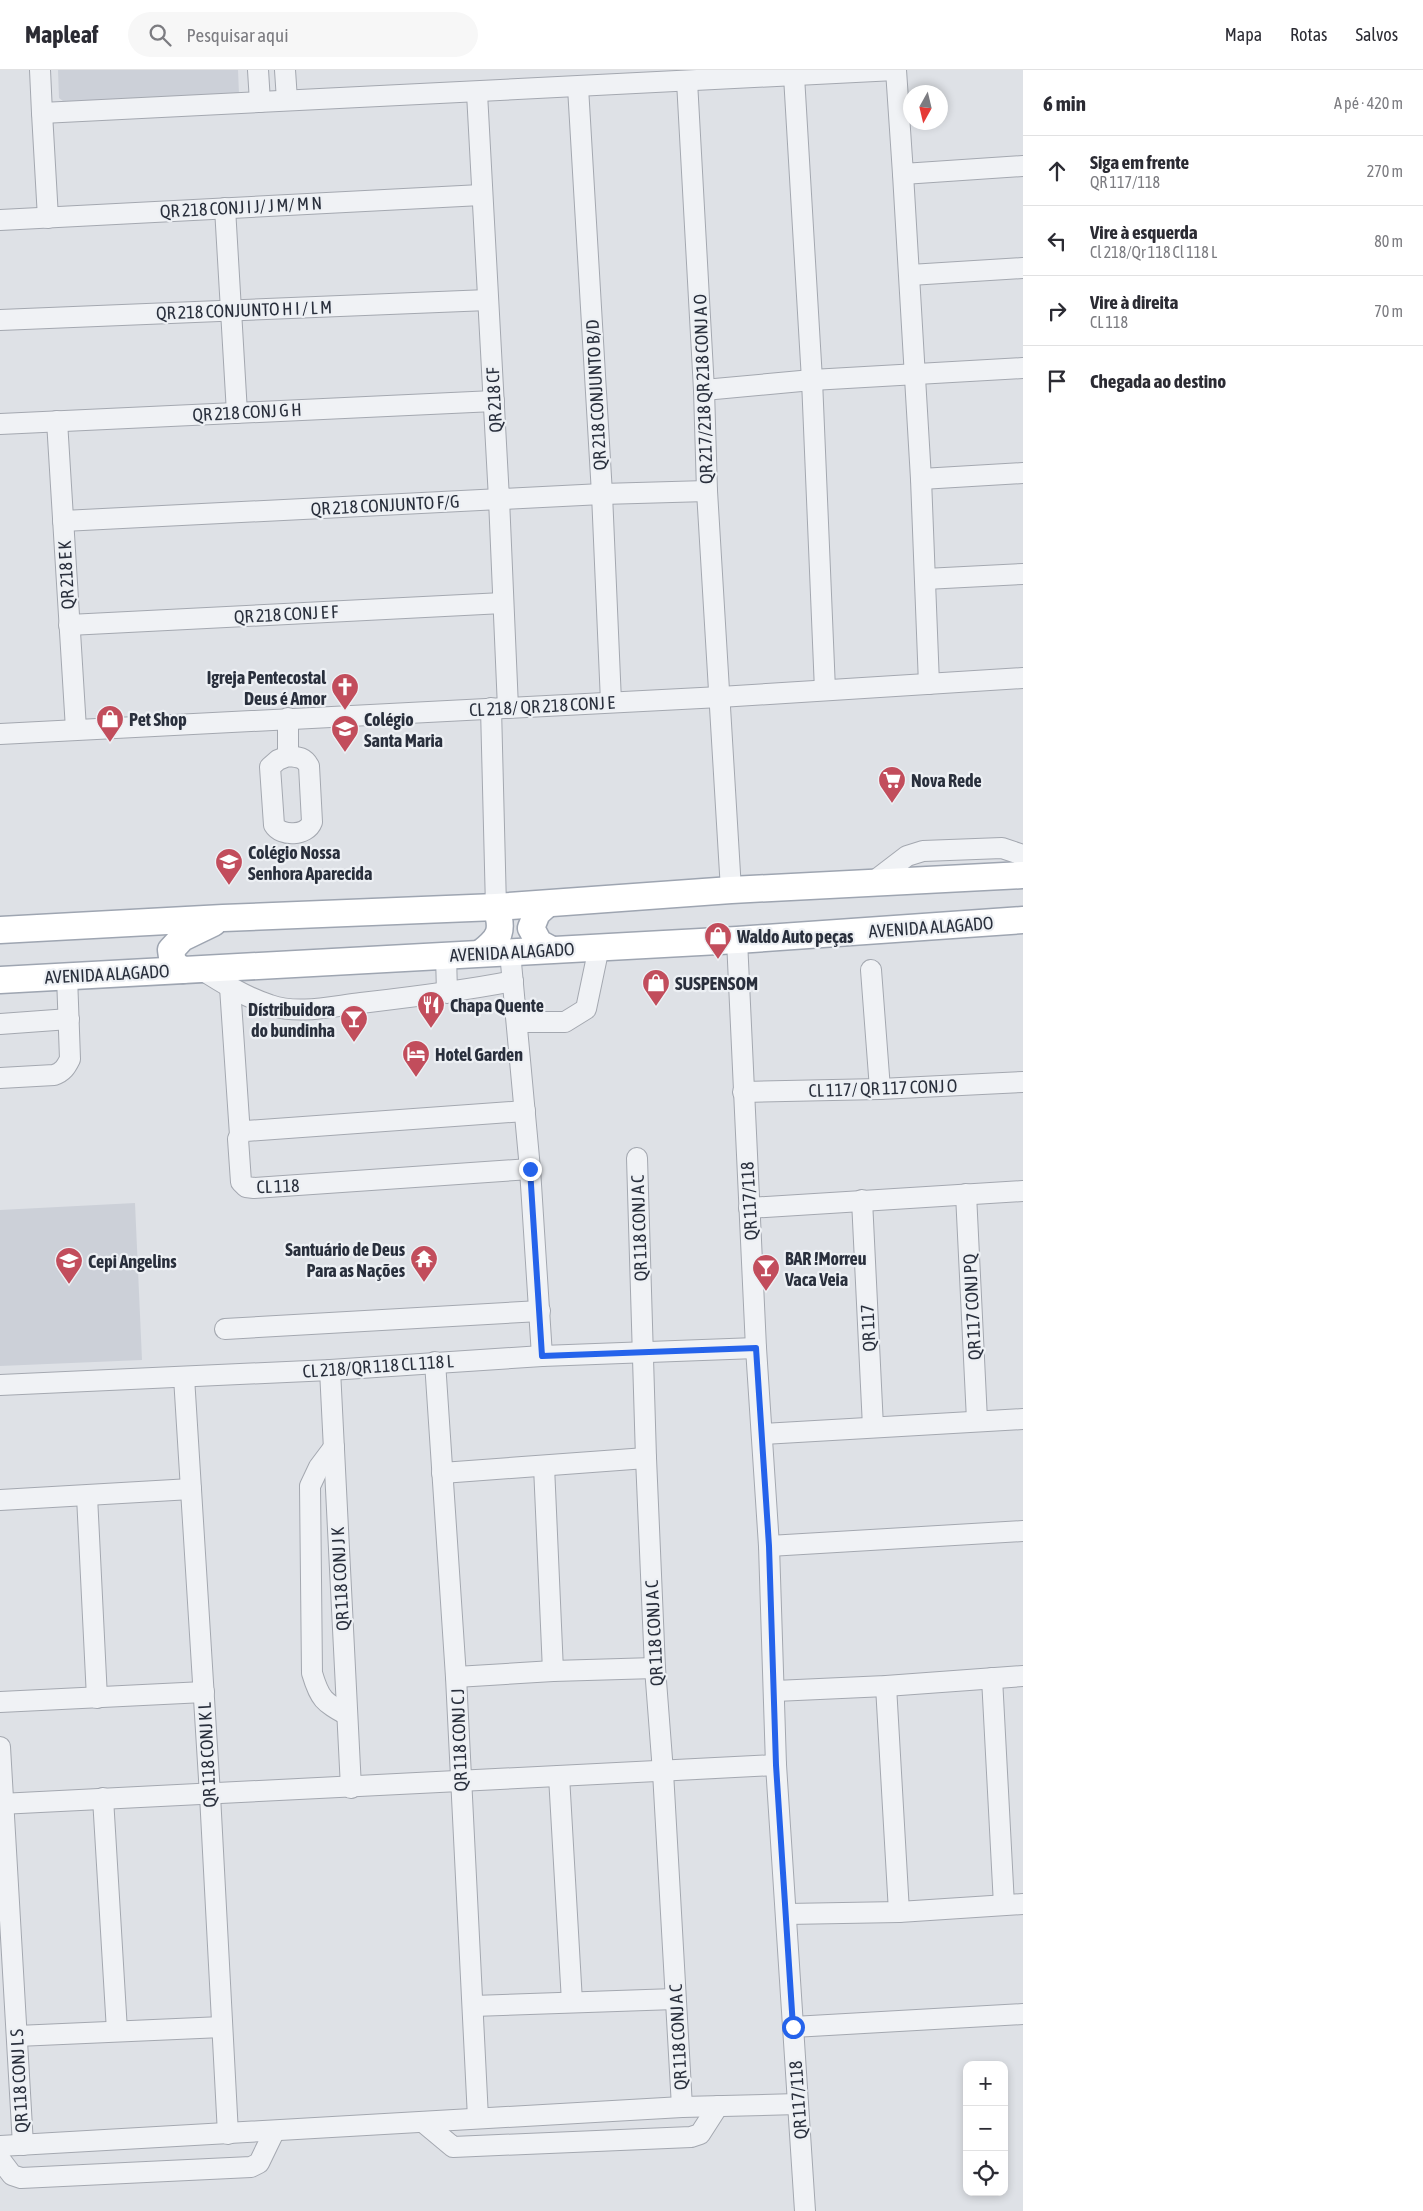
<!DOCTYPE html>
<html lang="pt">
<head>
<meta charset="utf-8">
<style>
  :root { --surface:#fff; --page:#f7f7f7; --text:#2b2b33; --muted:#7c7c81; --line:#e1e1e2 }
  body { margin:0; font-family:"Asap Condensed",sans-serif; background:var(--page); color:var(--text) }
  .controls { position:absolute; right:15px; bottom:15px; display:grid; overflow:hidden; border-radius:10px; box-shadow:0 2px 8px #0003 }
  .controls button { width:45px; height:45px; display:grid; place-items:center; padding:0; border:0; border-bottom:1px solid var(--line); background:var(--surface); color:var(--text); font:25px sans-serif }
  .compass { position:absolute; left:903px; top:15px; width:45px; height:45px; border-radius:50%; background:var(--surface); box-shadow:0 2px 8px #0003; rotate:188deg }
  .stop { position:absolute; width:15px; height:15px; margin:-11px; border:4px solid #2563eb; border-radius:50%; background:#fff }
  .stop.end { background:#2563eb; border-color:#fff; box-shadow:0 1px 5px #0008 }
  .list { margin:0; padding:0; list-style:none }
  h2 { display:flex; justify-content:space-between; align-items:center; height:65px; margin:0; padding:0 20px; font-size:21px }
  h2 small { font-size:16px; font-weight:400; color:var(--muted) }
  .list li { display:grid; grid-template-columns:32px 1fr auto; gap:15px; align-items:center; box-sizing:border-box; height:70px; padding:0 20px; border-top:1px solid var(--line) }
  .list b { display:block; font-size:19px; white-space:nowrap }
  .list p { margin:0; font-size:16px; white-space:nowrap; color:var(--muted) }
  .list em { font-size:16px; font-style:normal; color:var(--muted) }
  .icon { flex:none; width:28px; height:28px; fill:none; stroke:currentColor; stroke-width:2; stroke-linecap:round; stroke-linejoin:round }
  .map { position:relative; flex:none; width:1023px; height:2141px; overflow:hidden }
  header { display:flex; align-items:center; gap:30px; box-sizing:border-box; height:70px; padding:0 25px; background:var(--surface); border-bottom:1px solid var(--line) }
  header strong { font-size:24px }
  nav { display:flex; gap:28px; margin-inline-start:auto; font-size:18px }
  .search { width:350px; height:45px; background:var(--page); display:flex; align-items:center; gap:12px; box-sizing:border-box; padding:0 18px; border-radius:28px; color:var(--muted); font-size:19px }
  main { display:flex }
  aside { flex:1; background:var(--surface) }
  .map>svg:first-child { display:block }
  .built { fill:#ccd0d8 }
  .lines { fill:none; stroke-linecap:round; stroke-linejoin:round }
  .minor-casing { stroke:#a4a8b0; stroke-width:22 }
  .major-casing { stroke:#9ea5b1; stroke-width:29 }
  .minor { stroke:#f0f2f5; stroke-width:20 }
  .major { stroke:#fff; stroke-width:26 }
  .route { stroke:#2563eb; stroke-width:6 }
  .labels { text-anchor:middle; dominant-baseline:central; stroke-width:4.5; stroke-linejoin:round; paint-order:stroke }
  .street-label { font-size:18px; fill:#292f3c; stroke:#edf0f4 }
  .poi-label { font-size:18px; font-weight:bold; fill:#292f3c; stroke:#edf0f4; text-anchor:start }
</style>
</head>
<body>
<header>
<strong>Mapleaf</strong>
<div class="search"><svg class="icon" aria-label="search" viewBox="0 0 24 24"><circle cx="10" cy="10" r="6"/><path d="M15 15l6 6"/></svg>Pesquisar aqui</div>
<nav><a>Mapa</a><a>Rotas</a><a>Salvos</a></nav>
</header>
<main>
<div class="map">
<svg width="1023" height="2141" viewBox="0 0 1023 2141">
  <rect width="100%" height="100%" fill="#dee1e6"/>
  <g class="built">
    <path d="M58,0H238L239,24L67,34L59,28Z"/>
    <path d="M135,1133L142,1290L0,1296V1140Z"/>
  </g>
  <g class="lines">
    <defs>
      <g id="minor">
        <path d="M40,0L42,43L895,0"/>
        <path d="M258,0L260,32"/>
        <path d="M285,0L287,30"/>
        <path d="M896,0L903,104L1023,96"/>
        <path d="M794,6L812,310L825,620"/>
        <path d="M687,11L704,320L707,421L731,820"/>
        <path d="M578,17L602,424L611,632"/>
        <path d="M477,23L499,429L508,638"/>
        <path d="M42,43L48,148"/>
        <path d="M903,104L921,409L929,614"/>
        <path d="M225,138L237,343"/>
        <path d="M0,150L481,125"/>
        <path d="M910,205L1023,198"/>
        <path d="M0,250L488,230"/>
        <path d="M704,320L812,310L1023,298"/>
        <path d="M57,351L76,659"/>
        <path d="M0,354L494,331"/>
        <path d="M921,409L1023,403"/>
        <path d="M63,451L602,424L707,421"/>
        <path d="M925,509L1023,504"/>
        <path d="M69,555L503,533"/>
        <path d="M491,638L496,837"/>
        <path d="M288,648V686"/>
        <path d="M0,664L720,627L1023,608"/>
        <path d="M288,686C298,687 304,687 309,696L312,752C307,766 281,767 274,755L270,697L278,690Z"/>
        <path d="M873,812L907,786L923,781L1002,778L1020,784L1023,788"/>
        <path d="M737,870L756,1278L769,1476L776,1695L805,2141"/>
        <path d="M510,882L530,1099L542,1286"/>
        <path d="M446,885L447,923"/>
        <path d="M199,898C221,912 245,927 270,935C298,945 333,936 361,933C412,927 463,921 513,911"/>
        <path d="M871,900L880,1019"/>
        <path d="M230,917L240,1065"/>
        <path d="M517,952H565L586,939L599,877"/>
        <path d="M0,954L69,949"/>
        <path d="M0,1008L54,1005C63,1002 66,997 70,989L67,906"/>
        <path d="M743,1022L880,1019L1023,1012"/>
        <path d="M525,1041L246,1061L240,1065L238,1069L241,1112L246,1117L254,1118L530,1099"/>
        <path d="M637,1088L646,1388L655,1598L663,1702L682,2037"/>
        <path d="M966,1124L977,1350"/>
        <path d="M862,1130L873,1357"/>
        <path d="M749,1138L1023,1121"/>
        <path d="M225,1259L540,1241"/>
        <path d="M435,1292L456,1607L478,2048"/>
        <path d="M330,1300L351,1718"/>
        <path d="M184,1307L210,1725L228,2064"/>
        <path d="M0,1315L330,1300L542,1286L756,1278"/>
        <path d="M763,1364L1023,1349"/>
        <path d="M334,1377L319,1397L310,1416L312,1603C320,1630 324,1632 347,1645"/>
        <path d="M544,1396L553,1601"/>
        <path d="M442,1403L646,1388"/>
        <path d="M87,1426L97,1628"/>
        <path d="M0,1430L191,1419"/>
        <path d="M769,1476L1023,1461"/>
        <path d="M456,1607L553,1601L655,1598"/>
        <path d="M992,1608L1004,1835"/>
        <path d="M886,1616L899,1842"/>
        <path d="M775,1621L886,1616L1023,1606"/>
        <path d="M0,1632L204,1622"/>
        <path d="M0,1677L23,2075"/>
        <path d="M559,1706L572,1932"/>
        <path d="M103,1728L117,1961"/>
        <path d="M0,1734L776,1695"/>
        <path d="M787,1844L899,1842L1023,1834"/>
        <path d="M473,1936L675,1929"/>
        <path d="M793,1957L1023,1944"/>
        <path d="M17,1966L222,1957"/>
        <path d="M423,2052L453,2077L691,2067L700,2064L718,2036"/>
        <path d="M0,2076L682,2037L798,2034"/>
        <path d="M0,2089L12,2105L21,2108L251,2097L259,2093L274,2062"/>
      </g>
      <g id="major">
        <path d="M547,834L537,843L531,858L539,873L550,879"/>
        <path d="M0,860L223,848L496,837L731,820L1023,805"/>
        <path d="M481,883C500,868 504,861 496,837"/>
        <path d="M183,900L173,894L171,880L182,868L213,853"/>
        <path d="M0,910L737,870L1023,850"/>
      </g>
    </defs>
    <use href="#minor" class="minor-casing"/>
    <use href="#major" class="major-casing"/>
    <use href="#minor" class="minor"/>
    <use href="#major" class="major"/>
  </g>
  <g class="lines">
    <path class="route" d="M530,1099L542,1286L756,1278L769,1476L776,1695L793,1957"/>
  </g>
  <defs>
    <symbol id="church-pin" viewBox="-11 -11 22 30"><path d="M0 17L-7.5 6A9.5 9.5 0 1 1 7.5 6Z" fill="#c24d5c" stroke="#edf0f4"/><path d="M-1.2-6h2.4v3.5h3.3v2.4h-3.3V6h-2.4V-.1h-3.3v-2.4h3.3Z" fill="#fff"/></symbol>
    <symbol id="shop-pin" viewBox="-11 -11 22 30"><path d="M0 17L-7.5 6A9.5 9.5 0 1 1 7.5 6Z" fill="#c24d5c" stroke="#edf0f4"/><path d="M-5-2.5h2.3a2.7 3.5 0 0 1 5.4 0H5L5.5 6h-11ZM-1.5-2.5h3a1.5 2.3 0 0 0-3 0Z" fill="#fff"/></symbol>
    <symbol id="university-pin" viewBox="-11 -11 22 30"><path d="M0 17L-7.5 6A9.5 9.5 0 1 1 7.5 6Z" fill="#c24d5c" stroke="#edf0f4"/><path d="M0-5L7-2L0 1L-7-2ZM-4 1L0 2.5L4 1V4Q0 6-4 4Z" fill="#fff"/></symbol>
    <symbol id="supermarket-pin" viewBox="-11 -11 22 30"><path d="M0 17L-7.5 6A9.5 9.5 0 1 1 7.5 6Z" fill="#c24d5c" stroke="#edf0f4"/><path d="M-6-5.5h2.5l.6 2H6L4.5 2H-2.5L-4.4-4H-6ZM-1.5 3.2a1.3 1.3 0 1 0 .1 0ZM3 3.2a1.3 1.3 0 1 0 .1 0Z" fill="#fff"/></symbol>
    <symbol id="restaurant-pin" viewBox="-11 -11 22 30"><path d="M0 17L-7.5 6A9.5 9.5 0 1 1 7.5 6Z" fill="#c24d5c" stroke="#edf0f4"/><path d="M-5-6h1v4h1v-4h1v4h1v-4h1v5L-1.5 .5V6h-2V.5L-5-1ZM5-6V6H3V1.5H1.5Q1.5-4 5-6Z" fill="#fff"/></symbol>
    <symbol id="bar-pin" viewBox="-11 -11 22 30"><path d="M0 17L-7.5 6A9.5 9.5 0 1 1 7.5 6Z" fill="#c24d5c" stroke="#edf0f4"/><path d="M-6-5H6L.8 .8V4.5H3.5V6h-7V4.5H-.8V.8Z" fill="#fff"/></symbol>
    <symbol id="hotel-pin" viewBox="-11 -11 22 30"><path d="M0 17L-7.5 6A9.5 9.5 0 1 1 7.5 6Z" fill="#c24d5c" stroke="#edf0f4"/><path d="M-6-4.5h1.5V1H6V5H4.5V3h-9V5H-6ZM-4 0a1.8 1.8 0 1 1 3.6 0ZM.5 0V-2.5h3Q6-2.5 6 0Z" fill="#fff"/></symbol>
    <symbol id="temple-pin" viewBox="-11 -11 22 30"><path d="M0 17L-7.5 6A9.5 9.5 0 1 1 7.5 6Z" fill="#c24d5c" stroke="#edf0f4"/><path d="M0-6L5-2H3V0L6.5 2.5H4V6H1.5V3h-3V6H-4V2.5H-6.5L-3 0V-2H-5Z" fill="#fff"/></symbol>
    <symbol id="school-pin" viewBox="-11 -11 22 30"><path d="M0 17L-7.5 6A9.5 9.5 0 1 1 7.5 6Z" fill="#c24d5c" stroke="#edf0f4"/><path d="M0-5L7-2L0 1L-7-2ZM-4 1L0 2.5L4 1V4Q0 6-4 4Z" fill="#fff"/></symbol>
  </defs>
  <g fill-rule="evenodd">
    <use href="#church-pin" x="329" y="601" width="32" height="43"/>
    <use href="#shop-pin" x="94" y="633" width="32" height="43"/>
    <use href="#university-pin" x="329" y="643" width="32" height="43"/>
    <use href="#supermarket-pin" x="876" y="694" width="32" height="43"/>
    <use href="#university-pin" x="213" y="776" width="32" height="43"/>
    <use href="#shop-pin" x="702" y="850" width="32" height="43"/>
    <use href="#shop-pin" x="640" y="897" width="32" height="43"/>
    <use href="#restaurant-pin" x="415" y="919" width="32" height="43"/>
    <use href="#bar-pin" x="338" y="933" width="32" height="43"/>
    <use href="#hotel-pin" x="400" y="968" width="32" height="43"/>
    <use href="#temple-pin" x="408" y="1173" width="32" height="43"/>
    <use href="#school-pin" x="53" y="1175" width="32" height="43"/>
    <use href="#bar-pin" x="750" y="1182" width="32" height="43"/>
  </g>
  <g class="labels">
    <g class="street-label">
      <text transform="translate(241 137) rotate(-3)">QR 218 CONJ I J/ J M/ M N</text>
      <text transform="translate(244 240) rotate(-2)">QR 218 CONJUNTO H I / L M</text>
      <text transform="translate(703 319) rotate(-92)">QR 217/218 QR 218 CONJ A O</text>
      <text transform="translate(596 325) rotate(-93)">QR 218 CONJUNTO B/D</text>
      <text transform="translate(494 330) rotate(-93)">QR 218 CF</text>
      <text transform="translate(247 342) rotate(-3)">QR 218 CONJ G H</text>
      <text transform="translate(385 435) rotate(-3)">QR 218 CONJUNTO F/G</text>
      <text transform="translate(66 505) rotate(-93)">QR 218 E K</text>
      <text transform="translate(286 544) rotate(-3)">QR 218 CONJ E F</text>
      <text transform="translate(542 636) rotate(-3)">CL 218/ QR 218 CONJ E</text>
      <text transform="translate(931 857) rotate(-4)">AVENIDA ALAGADO</text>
      <text transform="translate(512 882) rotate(-3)">AVENIDA ALAGADO</text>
      <text transform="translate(107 904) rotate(-3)">AVENIDA ALAGADO</text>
      <text transform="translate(883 1018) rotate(-2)">CL 117/ QR 117 CONJ O</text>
      <text transform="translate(278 1116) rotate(-2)">CL 118</text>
      <text transform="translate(749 1131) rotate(-93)">QR 117/118</text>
      <text transform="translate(639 1158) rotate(-92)">QR 118 CONJ A C</text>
      <text transform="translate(972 1237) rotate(-93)">QR 117 CONJ PQ</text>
      <text transform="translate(868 1258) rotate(-93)">QR 117</text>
      <text transform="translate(378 1296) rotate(-4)">CL 218/QR 118 CL 118 L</text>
      <text transform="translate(340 1509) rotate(-93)">QR 118 CONJ J K</text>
      <text transform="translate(654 1563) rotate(-93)">QR 118 CONJ A C</text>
      <text transform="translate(459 1670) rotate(-92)">QR 118 CONJ C J</text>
      <text transform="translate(207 1685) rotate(-93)">QR 118 CONJ K L</text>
      <text transform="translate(678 1967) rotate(-93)">QR 118 CONJ A C</text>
      <text transform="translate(19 2011) rotate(-93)">QR 118 CONJ L S</text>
      <text transform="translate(798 2030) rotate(-94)">QR 117/118</text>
    </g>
    <g class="poi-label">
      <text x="326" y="607" text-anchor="end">Igreja Pentecostal<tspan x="326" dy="21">Deus é Amor</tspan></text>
      <text x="129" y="649">Pet Shop</text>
      <text x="364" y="649">Colégio<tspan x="364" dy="21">Santa Maria</tspan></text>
      <text x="911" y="710">Nova Rede</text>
      <text x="248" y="782">Colégio Nossa<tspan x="248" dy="21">Senhora Aparecida</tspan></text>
      <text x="737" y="866">Waldo Auto peças</text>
      <text x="675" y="913">SUSPENSOM</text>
      <text x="450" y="935">Chapa Quente</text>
      <text x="335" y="939" text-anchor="end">Dístribuidora<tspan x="335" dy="21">do bundinha</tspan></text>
      <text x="435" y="984">Hotel Garden</text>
      <text x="405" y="1179" text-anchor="end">Santuário de Deus<tspan x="405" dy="21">Para as Nações</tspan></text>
      <text x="785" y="1188">BAR !Morreu<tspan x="785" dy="21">Vaca Veia</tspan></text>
      <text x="88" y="1191">Cepi Angelins</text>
    </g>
  </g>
</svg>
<div class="controls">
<button>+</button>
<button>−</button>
<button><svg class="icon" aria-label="locate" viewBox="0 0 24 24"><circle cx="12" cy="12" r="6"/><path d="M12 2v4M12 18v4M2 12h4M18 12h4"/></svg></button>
</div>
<svg class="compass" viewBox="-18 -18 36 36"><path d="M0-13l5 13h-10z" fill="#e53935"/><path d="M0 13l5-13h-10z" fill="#7c7c81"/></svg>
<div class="stop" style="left:793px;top:1957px"></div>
<div class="stop end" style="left:530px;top:1099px"></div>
</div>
<aside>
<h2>6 min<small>A pé · 420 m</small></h2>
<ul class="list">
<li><svg class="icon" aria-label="ahead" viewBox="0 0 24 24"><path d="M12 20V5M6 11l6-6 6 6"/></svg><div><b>Siga em frente</b><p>QR 117/118</p></div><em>270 m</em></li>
<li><svg class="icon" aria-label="left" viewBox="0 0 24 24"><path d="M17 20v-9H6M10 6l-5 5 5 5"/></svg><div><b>Vire à esquerda</b><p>Cl 218/Qr 118 Cl 118 L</p></div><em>80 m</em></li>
<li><svg class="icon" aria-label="right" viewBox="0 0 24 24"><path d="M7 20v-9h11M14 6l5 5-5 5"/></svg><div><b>Vire à direita</b><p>CL 118</p></div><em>70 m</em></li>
<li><svg class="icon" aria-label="arrive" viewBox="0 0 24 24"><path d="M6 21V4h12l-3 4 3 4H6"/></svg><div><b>Chegada ao destino</b></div></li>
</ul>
</aside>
</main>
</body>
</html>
